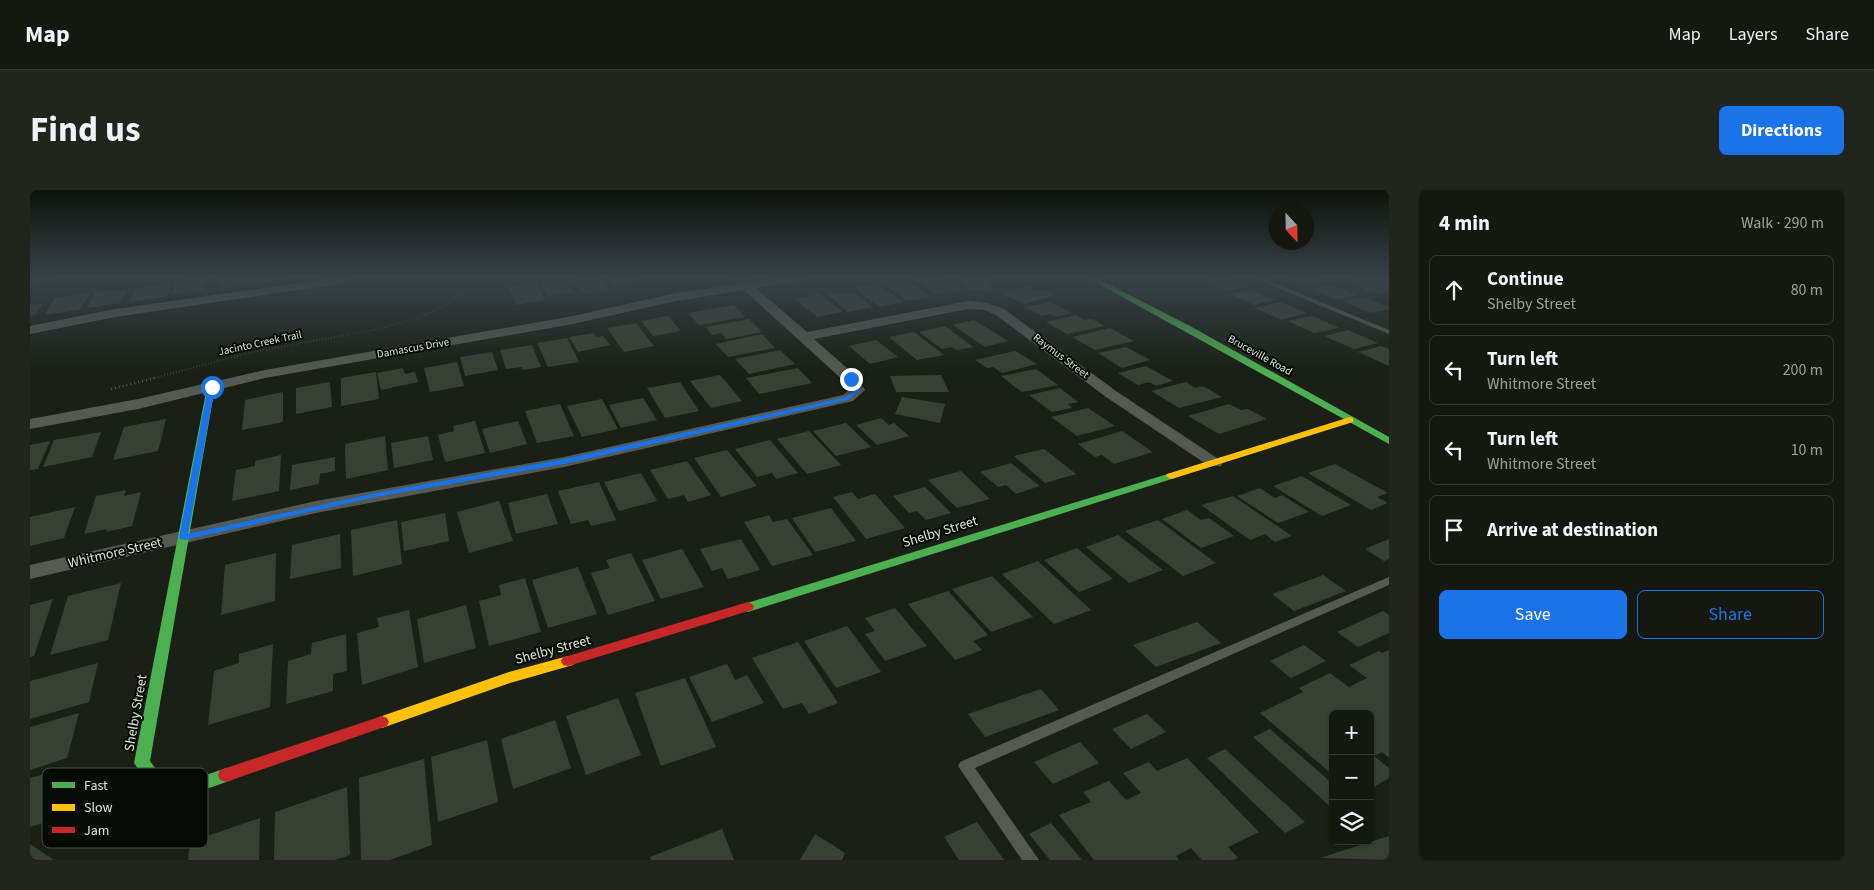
<!DOCTYPE html>
<html lang="en">
<head>
<meta charset="utf-8">
<style>
  :root { --surface:#141810; --page:#21251e; --text:#f1f3f6; --muted:#9da09f; --line:#333730; --accent:#1a73e8 }
  body { margin:0; font-family:"Source Sans 3",sans-serif; background:var(--page); color:var(--text) }
  .controls { position:absolute; right:15px; bottom:15px; display:grid; overflow:hidden; border-radius:8px; box-shadow:0 1px 4px #0004 }
  .controls button { width:45px; height:45px; display:grid; place-items:center; padding:0; border:0; border-bottom:1px solid var(--line); background:var(--surface); color:var(--text); font:25px sans-serif }
  .compass { position:absolute; left:1239px; top:15px; width:45px; height:45px; border-radius:50%; background:var(--surface); box-shadow:0 1px 4px #0004; rotate:158deg }
  .stop { position:absolute; width:15px; height:15px; margin:-11px; border:4px solid #1a73e8; border-radius:50%; background:#fff }
  .stop.end { background:#1a73e8; border-color:#fff; box-shadow:0 1px 5px #0008 }
  .list { margin:0; padding:0; list-style:none }
  h2 { display:flex; justify-content:space-between; align-items:center; height:65px; margin:0; padding:0 20px; font-size:21px }
  h2 small { font-size:16px; font-weight:400; color:var(--muted) }
  .list li { display:grid; grid-template-columns:32px 1fr auto; gap:15px; align-items:center; box-sizing:border-box; height:70px; margin:0 10px 10px; padding:0 10px; border:1px solid var(--line); border-radius:8px }
  .list b { display:block; font-size:19px; white-space:nowrap }
  .list p { margin:0; font-size:16px; white-space:nowrap; color:var(--muted) }
  .list em { font-size:16px; font-style:normal; color:var(--muted) }
  .actions { display:flex; gap:10px; padding:15px 20px }
  .actions a { flex:1; padding:11px 0; border:1px solid var(--accent); border-radius:8px; text-align:center; font-size:18px; color:var(--accent) }
  .actions .main { background:var(--accent); color:#fff }
  .icon { flex:none; width:28px; height:28px; fill:none; stroke:currentColor; stroke-width:2; stroke-linecap:round; stroke-linejoin:round }
  .map { position:relative; flex:none; width:1359px; height:670px; overflow:hidden; border-radius:8px }
  header { display:flex; align-items:center; gap:30px; box-sizing:border-box; height:70px; padding:0 25px; background:var(--surface); border-bottom:1px solid var(--line) }
  header strong { font-size:24px }
  nav { display:flex; gap:28px; margin-inline-start:auto; font-size:18px }
  .intro { display:flex; align-items:center; justify-content:space-between; box-sizing:border-box; height:120px; padding:0 30px }
  h1 { margin:0; font-size:35px }
  .button { padding:12px 22px; border-radius:8px; background:var(--accent); color:#fff; font-size:18px; font-weight:700 }
  main { display:flex; gap:30px; padding:0 30px }
  aside { flex:1; background:var(--surface); border-radius:8px; box-shadow:0 1px 4px #0004 }
  .map>svg:first-child { display:block }
  .building { fill:#384033 }
  .lines { fill:none; stroke-linecap:round; stroke-linejoin:round }
  .path-far1 { stroke:#525751; stroke-width:2; stroke-dasharray:0.5 2.5; stroke-linecap:butt }
  .path { stroke:#525751; stroke-width:2.5; stroke-dasharray:1 3; stroke-linecap:butt }
  .lane { fill:#545952; fill-rule:evenodd }
  .street { fill:#545952; fill-rule:evenodd }
  .fast { fill:#4caf50; fill-rule:evenodd }
  .slow { fill:#ffc107; fill-rule:evenodd }
  .jam { fill:#c62828; fill-rule:evenodd }
  .route { fill:#1a73e8 }
  .labels { text-anchor:middle; dominant-baseline:central; stroke-width:4; stroke-linejoin:round; paint-order:stroke }
  .far-street-label { font-size:11px; fill:#dce3d8; stroke:#070b05 }
  .street-label { font-size:14px; fill:#dce3d8; stroke:#070b05 }
  .key { fill:#070b05; stroke:#474c44; stroke-width:1 }
  .key-label { font-size:14px; fill:#dce3d8 }
</style>
</head>
<body>
<header>
<strong>Map</strong>
<nav><a>Map</a><a>Layers</a><a>Share</a></nav>
</header>
<div class="intro"><h1>Find us</h1><a class="button">Directions</a></div>
<main>
<div class="map">
<svg width="1359" height="670" viewBox="0 0 1359 670">
  <rect width="100%" height="100%" fill="#1a2016"/>
  <g class="building">
    <path d="M4,88H27V89L1,92Z"/>
    <path d="M163,88H175L173,100L142,105L147,90Z"/>
    <path d="M188,88H220L219,95L189,99L191,94H186Z"/>
    <path d="M224,88H254V90L222,94Z"/>
    <path d="M541,88H571L580,100L553,104Z"/>
    <path d="M576,88H604L607,91L584,98Z"/>
    <path d="M883,88H912L931,100L906,104Z"/>
    <path d="M931,88H957L963,101L936,100Z"/>
    <path d="M1189,88H1197L1218,97L1197,101L1174,91Z"/>
    <path d="M1255,88H1285L1296,92L1277,96Z"/>
    <path d="M1329,88H1359V101L1350,103L1341,100L1336,101L1317,90Z"/>
    <path d="M535,90L543,102L518,107L510,94Z"/>
    <path d="M142,92L138,106L100,112L104,99Z"/>
    <path d="M506,92L515,110L486,115L478,96Z"/>
    <path d="M868,92L872,95L881,93L901,107L877,111L854,94Z"/>
    <path d="M847,94L873,112L849,117L824,98Z"/>
    <path d="M1300,94L1327,105L1307,110L1281,99Z"/>
    <path d="M997,96L1007,101L1012,99L1025,105L994,114L972,104Z"/>
    <path d="M90,99L89,101L97,100L91,113L57,118L65,102Z"/>
    <path d="M1221,100L1245,110L1224,115L1200,104Z"/>
    <path d="M814,102L818,104L825,103L843,117L818,122L798,104Z"/>
    <path d="M60,103L50,120L14,125L25,108Z"/>
    <path d="M789,104L813,122L787,127L764,109Z"/>
    <path d="M1333,107L1359,117V119L1340,123L1313,111Z"/>
    <path d="M1020,112L1041,123L1025,127L1020,124L1011,126L995,117Z"/>
    <path d="M1250,112L1277,123L1251,130L1225,118Z"/>
    <path d="M14,113L5,125L0,126V115Z"/>
    <path d="M704,115L715,127L669,135L658,123Z"/>
    <path d="M1046,125L1055,130L1062,129L1075,136L1037,144L1016,132Z"/>
    <path d="M638,126L651,141L623,146L611,131Z"/>
    <path d="M1283,126L1309,138L1284,143L1258,131Z"/>
    <path d="M719,129L732,142L696,149L691,143L682,145L676,137Z"/>
    <path d="M944,130L978,151L955,157L923,135Z"/>
    <path d="M606,133L624,156L594,162L577,138Z"/>
    <path d="M915,136L943,157L927,160L922,157L912,159L889,142Z"/>
    <path d="M1080,138L1104,151L1065,160L1042,147Z"/>
    <path d="M1318,140L1348,153L1324,159L1294,146Z"/>
    <path d="M884,142L914,165L887,170L859,147Z"/>
    <path d="M564,143L567,147L573,146L580,155L548,162L539,147Z"/>
    <path d="M732,144L745,158L698,167L686,154Z"/>
    <path d="M537,148L549,172L518,177L507,153Z"/>
    <path d="M846,150L868,167L840,174L819,156Z"/>
    <path d="M502,155L511,177L493,180L492,177L476,179L470,160Z"/>
    <path d="M1351,156L1359,159V176L1328,162Z"/>
    <path d="M1096,157L1120,170L1092,178L1068,163Z"/>
    <path d="M750,160L765,174L719,184L705,169Z"/>
    <path d="M985,161L1007,174L972,183L963,177L957,178L945,170Z"/>
    <path d="M462,162L468,180L435,186L430,167Z"/>
    <path d="M427,172L434,196L400,202L394,178Z"/>
    <path d="M1116,176L1143,191L1126,196L1119,192L1108,195L1088,183Z"/>
    <path d="M373,178L375,184L385,182L388,192L351,200L347,183Z"/>
    <path d="M768,178L782,193L729,204L716,188Z"/>
    <path d="M1006,179L1028,195L992,202L971,186Z"/>
    <path d="M346,182L349,209L311,216V188Z"/>
    <path d="M690,185L712,211L681,218L660,191Z"/>
    <path d="M911,185L919,202H866L860,186Z"/>
    <path d="M300,192L302,217L266,224V198Z"/>
    <path d="M650,192L669,221L635,228L617,198Z"/>
    <path d="M1156,192L1165,198L1173,196L1192,207L1149,218L1121,201Z"/>
    <path d="M1030,198L1048,212L1038,214L1042,218L1022,222L999,205Z"/>
    <path d="M253,202V232L212,240L215,210Z"/>
    <path d="M872,207L915,214L910,233L865,224Z"/>
    <path d="M613,208L627,230L591,238L579,215Z"/>
    <path d="M572,209L588,239L552,247L537,216Z"/>
    <path d="M530,214L544,246L507,253L495,221Z"/>
    <path d="M1199,214L1211,220L1218,219L1237,229L1189,244L1158,226Z"/>
    <path d="M1058,218L1085,236L1047,246L1021,227Z"/>
    <path d="M851,228L859,235L864,233L879,246L847,255L826,235Z"/>
    <path d="M136,229L128,261L83,270L94,237Z"/>
    <path d="M445,231L455,263L415,272L408,245L424,241L423,236Z"/>
    <path d="M488,231L497,254L460,263L452,239Z"/>
    <path d="M816,233L841,257L806,266L783,241Z"/>
    <path d="M779,241L811,275L777,284L747,249Z"/>
    <path d="M1092,241L1123,262L1084,274L1072,265L1065,267L1048,254Z"/>
    <path d="M71,242L62,267L13,277L24,250Z"/>
    <path d="M355,246L358,280L316,289L315,254Z"/>
    <path d="M398,246L403,270L364,278L361,253Z"/>
    <path d="M740,250L768,283L746,289L742,283L727,287L705,259Z"/>
    <path d="M20,251L8,279L0,280V255Z"/>
    <path d="M1014,259L1046,284L1015,293L984,266Z"/>
    <path d="M697,260L727,296L691,307L664,268Z"/>
    <path d="M251,265L249,301L202,311L206,280L225,276V271Z"/>
    <path d="M305,267V281L290,284L289,294L260,300L262,275Z"/>
    <path d="M657,271L681,305L658,312L654,305L638,309L620,280Z"/>
    <path d="M981,273L1010,296L986,304L976,295L968,297L950,282Z"/>
    <path d="M1305,274L1358,303L1347,307L1358,313L1341,320L1278,283Z"/>
    <path d="M931,281L960,309L927,318L898,290Z"/>
    <path d="M611,283L627,311L589,321L574,292Z"/>
    <path d="M1272,286L1321,315L1292,326L1243,296Z"/>
    <path d="M569,292L586,330L561,336L558,330L541,334L528,301Z"/>
    <path d="M895,297L921,323L896,330L887,321L879,323L863,306Z"/>
    <path d="M1230,298L1245,308L1252,305L1279,322L1248,333L1207,306Z"/>
    <path d="M96,300L94,306L111,302L102,336L76,342L77,339L54,344L66,306Z"/>
    <path d="M822,302L828,309L845,304L875,338L836,349L803,307Z"/>
    <path d="M517,304L528,334L486,344L478,313Z"/>
    <path d="M1203,306L1262,346L1245,352L1235,344L1220,350L1171,315Z"/>
    <path d="M469,311L483,351L439,363L427,322Z"/>
    <path d="M45,317L34,348L0,356V327Z"/>
    <path d="M801,318L826,351L785,362L762,328Z"/>
    <path d="M1157,320L1171,330L1179,328L1204,346L1171,358L1132,329Z"/>
    <path d="M415,323L419,351L374,361L371,332Z"/>
    <path d="M739,325L743,332L757,329L783,365L742,376L714,332Z"/>
    <path d="M367,330L372,374L323,386L321,340Z"/>
    <path d="M1128,330L1186,373L1153,386L1095,341Z"/>
    <path d="M310,344L311,378L260,389L262,355Z"/>
    <path d="M1088,345L1133,380L1099,393L1056,357Z"/>
    <path d="M711,349L730,380L698,389L692,378L682,381L670,359Z"/>
    <path d="M1359,349V369L1354,371L1335,359Z"/>
    <path d="M1047,358L1083,389L1049,402L1014,370Z"/>
    <path d="M652,359L674,397L631,409L612,370Z"/>
    <path d="M246,363L245,411L191,425L195,375Z"/>
    <path d="M601,363L625,411L578,425L561,383L580,378L576,370Z"/>
    <path d="M1008,371L1061,420L1024,434L972,384Z"/>
    <path d="M548,377L567,424L518,438L502,390Z"/>
    <path d="M1293,385L1316,401L1264,421L1242,404Z"/>
    <path d="M962,386L1003,427L961,442L922,399Z"/>
    <path d="M495,388L511,442L459,456L449,411L471,405L469,395Z"/>
    <path d="M91,393L78,450L20,465L38,406Z"/>
    <path d="M918,401L958,445L943,451L952,460L925,470L878,414Z"/>
    <path d="M23,409L4,466L0,467V415Z"/>
    <path d="M436,415L446,458L394,473L387,429Z"/>
    <path d="M865,418L897,456L855,471L835,444L845,441L835,428Z"/>
    <path d="M379,420L388,477L332,495L327,443L349,437L347,428Z"/>
    <path d="M1353,421L1359,425V443L1328,457L1307,442Z"/>
    <path d="M1167,432L1191,453L1126,477L1103,455Z"/>
    <path d="M817,436L851,482L806,498L774,451Z"/>
    <path d="M316,444L317,481L303,484V501L256,514L258,471L281,464L282,453Z"/>
    <path d="M768,452L808,513L779,524L772,513L753,519L722,468Z"/>
    <path d="M243,454L240,517L178,535L184,481L209,473V464Z"/>
    <path d="M1274,455L1296,471L1261,488L1240,471Z"/>
    <path d="M1359,460V568L1352,562L1344,566L1359,578V588L1344,597L1340,594V524H1303V585L1230,523L1273,502L1269,498L1300,483L1319,497L1337,488L1319,475L1349,461L1352,463Z"/>
    <path d="M68,473L59,512L0,529V491Z"/>
    <path d="M697,474L705,490L717,485L734,513L682,532L659,487Z"/>
    <path d="M655,488L686,557L631,576L605,503Z"/>
    <path d="M1011,499L1029,520L955,547L938,524Z"/>
    <path d="M588,508L611,565L556,585L536,526Z"/>
    <path d="M49,523L37,568L0,580V537Z"/>
    <path d="M1117,524L1136,542L1101,559L1082,539Z"/>
    <path d="M525,530L541,578L483,599L471,549Z"/>
    <path d="M1240,539L1303,594V619L1223,547Z"/>
    <path d="M457,550L468,612L408,632L401,567Z"/>
    <path d="M1050,552L1069,573L1023,594L1004,572Z"/>
    <path d="M1195,559L1275,632L1255,643L1177,568Z"/>
    <path d="M1157,568L1229,642L1198,657L1208,668L1203,670H1172L1161,658L1146,666L1149,670H1064L1029,625L1061,612L1053,602L1079,591L1096,610L1111,603L1093,583L1119,572L1127,581Z"/>
    <path d="M394,569L402,655L360,670H331L329,588Z"/>
    <path d="M30,580L16,632L0,637V588Z"/>
    <path d="M317,597L320,665L305,670H244L245,622Z"/>
    <path d="M230,628L229,670H158L160,652Z"/>
    <path d="M947,632L974,670H929L914,647Z"/>
    <path d="M1021,633L1052,670H1020L999,644Z"/>
    <path d="M692,639L704,670H621L620,667Z"/>
    <path d="M785,644L815,663L812,670H770Z"/>
    <path d="M1359,646V670L1290,668Z"/>
    <path d="M0,654L24,670H0Z"/>
  </g>
  <g class="lines">
    <path class="path-far1" d="M120,189L223,162L343,140L382,130L412,117L454,88"/>
    <path class="path" d="M81,199L125,188"/>
    <g class="lane">
      <path d="M1224,88H1232L1359,140V144Z"/>
      <path d="M1359,387V395L945,578L1009,670H992L928,576L930,572Z"/>
    </g>
    <g class="street">
      <path d="M305,88H323L302,95L85,127L0,144V136L85,119Z"/>
      <path d="M702,88H715L719,92L747,88H774L768,91L726,98L777,142L938,111L957,113L974,119L1086,201L1193,272L1191,276H1179L1076,207L966,125L955,120L938,119L784,149L826,186L835,200L823,211L534,277L286,323L0,389V375L286,311L534,267L813,205L820,199L815,192L714,100L646,111L543,134L235,188L108,219L0,239V229L108,209L235,180L543,126L646,103L708,94Z"/>
    </g>
    <g class="fast">
      <path d="M1058,88H1066L1160,136L1359,247V254Z"/>
      <path d="M181,194L185,197L120,571L134,590H162L196,578L202,580L204,585L202,590L162,604H130L124,602L104,573L177,197Z"/>
      <path d="M1141,283L1146,286L1145,288L718,422L714,420L712,417L714,414Z"/>
    </g>
    <g class="slow">
      <path d="M1320,227L1323,228V232L1145,288L1141,289L1136,286L1137,284Z"/>
      <path d="M538,466L543,467L545,471L543,475L480,493L352,538L347,536L345,532L347,528L352,526L479,482Z"/>
    </g>
    <g class="jam">
      <path d="M718,412L722,414L724,417L722,420L538,476L533,475L531,471L533,467L538,466Z"/>
      <path d="M352,526L357,528L359,532L357,536L196,592L190,590L188,585L190,580Z"/>
    </g>
  </g>
  <linearGradient id="sky" x2="0" y2="1"><stop stop-color="#0e120c"/><stop offset="0.48" stop-color="#384247"/><stop offset="1" stop-color="#384247" stop-opacity="0"/></linearGradient>
  <rect width="1359" height="182" fill="url(#sky)"/>
  <path class="route" d="M818,188H823L831,200L818,210L534,274L346,307L154,350L149,348L178,197L182,195L185,197L158,344L346,303L534,269L816,207L825,199Z"/>
  <g class="labels">
    <g class="far-street-label">
      <text transform="translate(230 153) rotate(-12)">Jacinto Creek Trail</text>
      <text transform="translate(383 158) rotate(-10)">Damascus Drive</text>
      <text transform="translate(1230 165) rotate(29)">Bruceville Road</text>
      <text transform="translate(1031 166) rotate(37)">Raymus Street</text>
    </g>
    <g class="street-label">
      <text transform="translate(910 342) rotate(-17)">Shelby Street</text>
      <text transform="translate(85 363) rotate(-13)">Whitmore Street</text>
      <text transform="translate(523 460) rotate(-15)">Shelby Street</text>
      <text transform="translate(106 523) rotate(-80)">Shelby Street</text>
    </g>
  </g>
  <rect x="12" y="578" width="166" height="80" rx="8" class="key"/>
  <rect x="22" y="592" width="23" height="6" fill="#4caf50"/>
  <rect x="22" y="614" width="23" height="7" fill="#ffc107"/>
  <rect x="22" y="637" width="23" height="6" fill="#c62828"/>
  <g class="key-label">
    <text x="54" y="600">Fast</text>
    <text x="54" y="622">Slow</text>
    <text x="54" y="645">Jam</text>
  </g>
</svg>
<div class="controls">
<button>+</button>
<button>−</button>
<button><svg class="icon" aria-label="layers" viewBox="0 0 24 24"><path d="M12 4l9 5-9 5-9-5zM3 14l9 5 9-5"/></svg></button>
</div>
<svg class="compass" viewBox="-18 -18 36 36"><path d="M0-13l5 13h-10z" fill="#e53935"/><path d="M0 13l5-13h-10z" fill="#9da09f"/></svg>
<div class="stop" style="left:182px;top:197px"></div>
<div class="stop end" style="left:821px;top:189px"></div>
</div>
<aside>
<h2>4 min<small>Walk · 290 m</small></h2>
<ul class="list">
<li><svg class="icon" aria-label="ahead" viewBox="0 0 24 24"><path d="M12 20V5M6 11l6-6 6 6"/></svg><div><b>Continue</b><p>Shelby Street</p></div><em>80 m</em></li>
<li><svg class="icon" aria-label="left" viewBox="0 0 24 24"><path d="M17 20v-9H6M10 6l-5 5 5 5"/></svg><div><b>Turn left</b><p>Whitmore Street</p></div><em>200 m</em></li>
<li><svg class="icon" aria-label="left" viewBox="0 0 24 24"><path d="M17 20v-9H6M10 6l-5 5 5 5"/></svg><div><b>Turn left</b><p>Whitmore Street</p></div><em>10 m</em></li>
<li><svg class="icon" aria-label="arrive" viewBox="0 0 24 24"><path d="M6 21V4h12l-3 4 3 4H6"/></svg><div><b>Arrive at destination</b></div></li>
</ul>
<div class="actions"><a class="main">Save</a><a>Share</a></div>
</aside>
</main>
</body>
</html>
